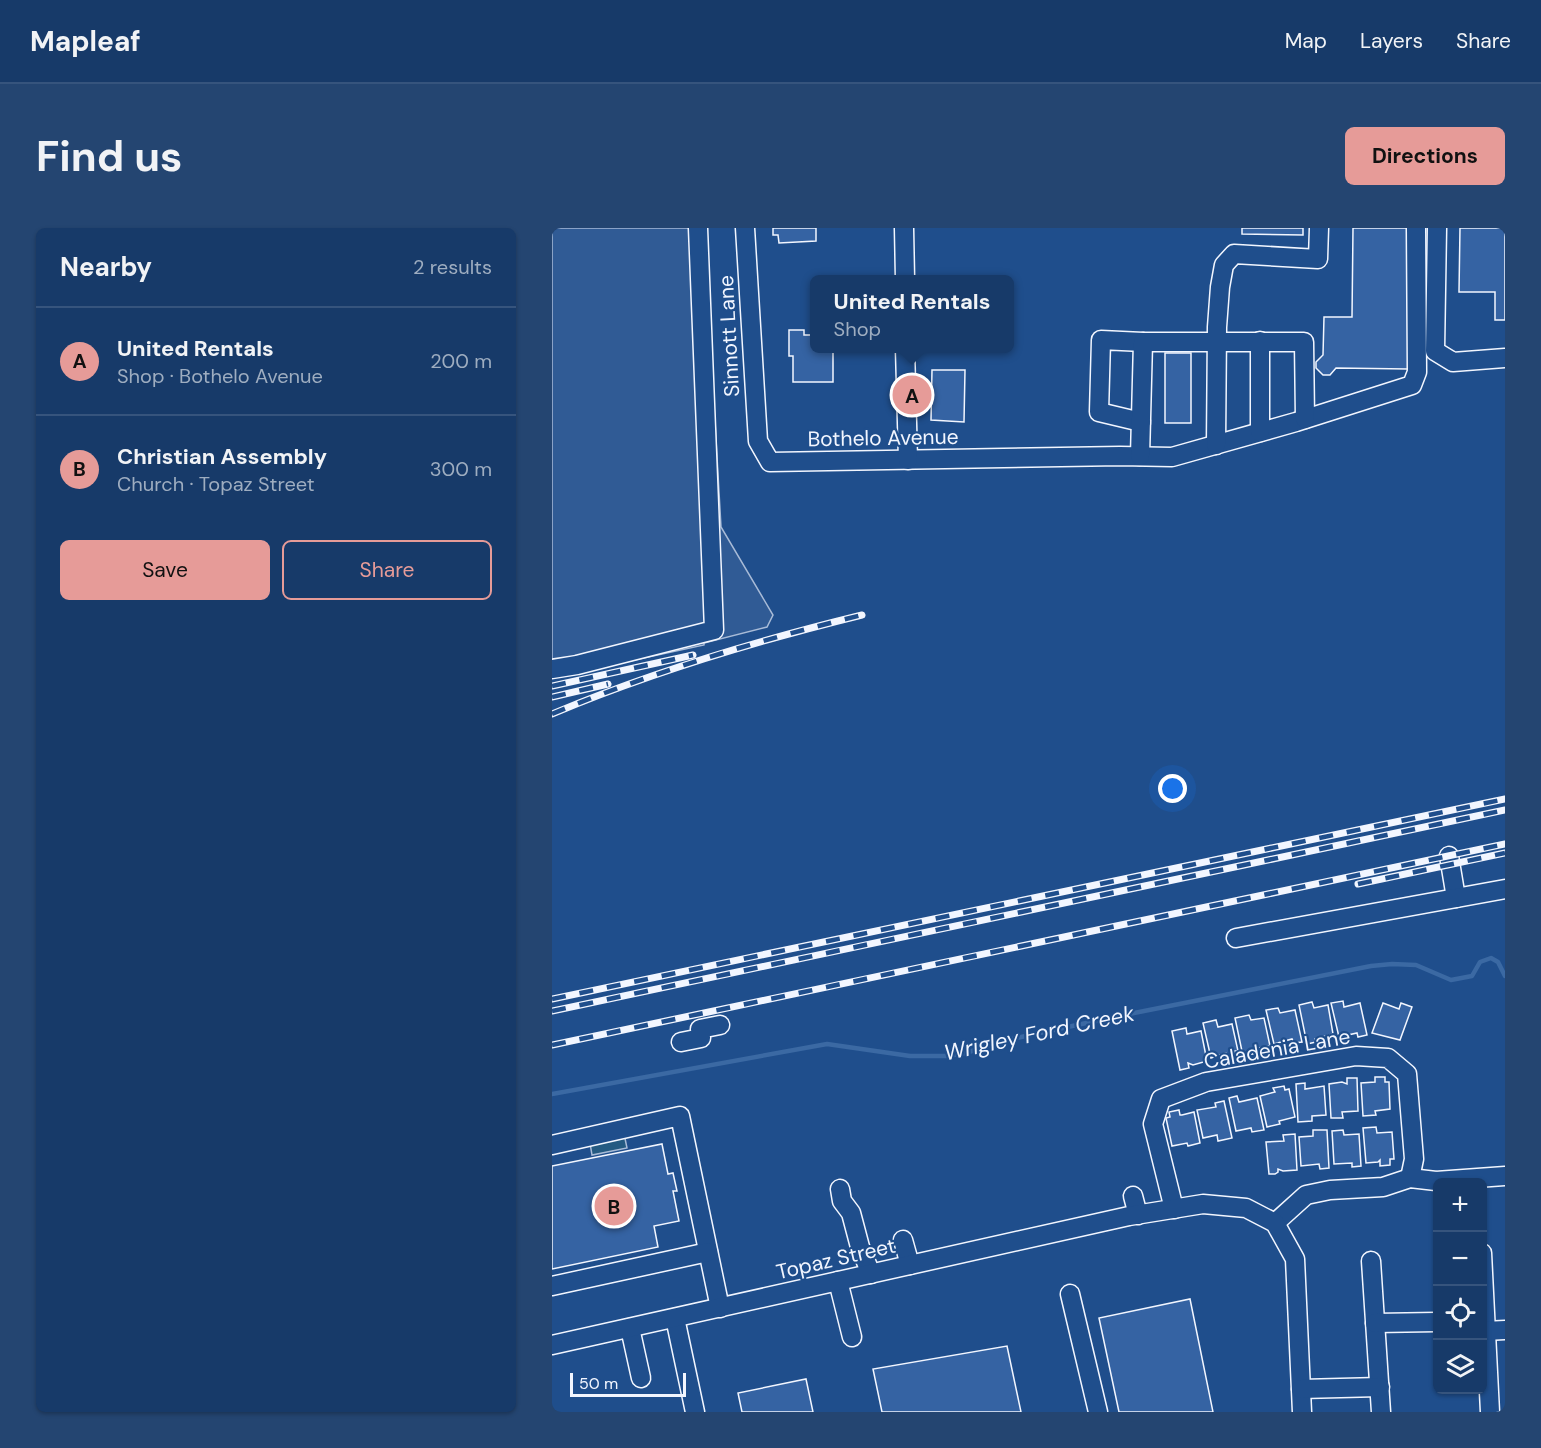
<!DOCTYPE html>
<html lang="en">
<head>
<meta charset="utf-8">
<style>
  :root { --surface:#173a69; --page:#244571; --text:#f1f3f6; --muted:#9eadc0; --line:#36547d; --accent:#e69b98 }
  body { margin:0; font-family:"DM Sans",sans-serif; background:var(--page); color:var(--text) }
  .controls { position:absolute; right:18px; bottom:18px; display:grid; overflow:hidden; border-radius:9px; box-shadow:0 2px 4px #0004 }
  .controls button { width:54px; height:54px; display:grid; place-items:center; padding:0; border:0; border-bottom:2px solid var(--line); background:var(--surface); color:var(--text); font:30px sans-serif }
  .scale { position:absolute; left:18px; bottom:15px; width:116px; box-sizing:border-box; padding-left:6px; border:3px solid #f2f6ff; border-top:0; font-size:16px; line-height:21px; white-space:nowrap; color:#f2f6ff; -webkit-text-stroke:4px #1f4e8c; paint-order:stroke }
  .you { position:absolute; left:621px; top:561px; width:21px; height:21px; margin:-15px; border:4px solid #fff; border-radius:50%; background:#1a73e8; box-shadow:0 0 0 9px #1a73e833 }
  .badge { display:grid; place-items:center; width:39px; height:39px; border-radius:50%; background:var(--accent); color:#111; font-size:20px; font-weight:700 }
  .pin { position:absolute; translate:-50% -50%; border:3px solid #fff; box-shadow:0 2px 6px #0006 }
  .popup { position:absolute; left:258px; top:47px; width:204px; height:78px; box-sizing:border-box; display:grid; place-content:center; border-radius:9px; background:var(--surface); filter:drop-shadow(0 2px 4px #0005); font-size:20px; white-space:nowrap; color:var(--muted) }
  .popup b { font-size:22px; color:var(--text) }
  .popup::after { content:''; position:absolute; left:50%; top:100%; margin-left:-12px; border:12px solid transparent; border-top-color:var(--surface) }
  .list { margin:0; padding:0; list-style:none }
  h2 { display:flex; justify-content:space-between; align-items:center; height:78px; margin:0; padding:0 24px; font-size:26px }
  h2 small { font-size:20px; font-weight:400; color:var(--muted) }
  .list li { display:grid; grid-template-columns:39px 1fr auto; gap:18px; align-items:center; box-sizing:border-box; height:108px; padding:0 24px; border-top:2px solid var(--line) }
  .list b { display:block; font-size:22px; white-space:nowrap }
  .list p { margin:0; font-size:20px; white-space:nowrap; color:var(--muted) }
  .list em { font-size:20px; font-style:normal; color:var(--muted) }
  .actions { display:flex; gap:12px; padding:18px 24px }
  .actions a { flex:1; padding:14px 0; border:2px solid var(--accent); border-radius:9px; text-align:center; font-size:21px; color:var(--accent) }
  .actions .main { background:var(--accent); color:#111 }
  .icon { flex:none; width:33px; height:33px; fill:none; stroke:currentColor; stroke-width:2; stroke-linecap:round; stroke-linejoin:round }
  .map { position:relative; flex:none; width:953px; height:1184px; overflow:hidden; border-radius:9px }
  header { display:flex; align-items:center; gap:36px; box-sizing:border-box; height:84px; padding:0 30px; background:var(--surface); border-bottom:2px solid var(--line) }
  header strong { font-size:28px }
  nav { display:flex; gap:33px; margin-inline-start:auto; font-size:21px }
  .intro { display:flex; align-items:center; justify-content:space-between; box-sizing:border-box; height:144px; padding:0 36px }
  h1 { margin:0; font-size:42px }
  .button { padding:15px 27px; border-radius:9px; background:var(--accent); color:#111; font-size:21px; font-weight:700 }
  main { display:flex; gap:36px; padding:0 36px }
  aside { flex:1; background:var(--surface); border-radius:9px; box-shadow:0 2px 4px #0004 }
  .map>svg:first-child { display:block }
  .green { fill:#245a82; stroke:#a8bbd7; stroke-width:1.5 }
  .parking { fill:#305b95; stroke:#a8bbd7; stroke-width:1.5 }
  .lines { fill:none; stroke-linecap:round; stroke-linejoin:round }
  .stream { stroke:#3b69a3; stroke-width:4.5 }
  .building { fill:#3563a3; stroke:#f2f6ff; stroke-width:1.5 }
  .minor-casing { stroke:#f2f6ff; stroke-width:21 }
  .minor { stroke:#1f4e8c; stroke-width:18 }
  .rail-casing { stroke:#f2f6ff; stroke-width:7 }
  .rail { stroke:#1f4e8c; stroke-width:4.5; stroke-dasharray:14; stroke-linecap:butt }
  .labels { text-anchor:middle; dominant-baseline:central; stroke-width:4.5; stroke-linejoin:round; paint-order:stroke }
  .street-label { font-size:21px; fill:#f2f6ff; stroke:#1f4e8c }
  .water-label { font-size:22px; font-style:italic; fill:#f2f6ff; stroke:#1f4e8c }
</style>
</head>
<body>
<header>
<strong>Mapleaf</strong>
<nav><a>Map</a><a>Layers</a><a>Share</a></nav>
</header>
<div class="intro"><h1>Find us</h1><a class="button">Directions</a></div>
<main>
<aside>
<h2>Nearby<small>2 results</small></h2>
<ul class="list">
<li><span class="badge">A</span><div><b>United Rentals</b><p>Shop · Bothelo Avenue</p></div><em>200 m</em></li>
<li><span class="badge">B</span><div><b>Christian Assembly</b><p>Church · Topaz Street</p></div><em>300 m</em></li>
</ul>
<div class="actions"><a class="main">Save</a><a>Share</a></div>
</aside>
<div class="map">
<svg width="953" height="1184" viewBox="0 0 953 1184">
  <rect width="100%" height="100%" fill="#1f4e8c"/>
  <path class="green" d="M51,896H70L75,920L40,927L36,903Z"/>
  <path class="parking" d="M0,0H152L169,299L221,387L215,399L152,415V417L0,450Z"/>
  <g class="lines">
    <path class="stream" d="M0,866L275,816L358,828H395L414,825L446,814L562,789L819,738L840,736L864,737L899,752L920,748L928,734L939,730L946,734L953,748"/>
  </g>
  <g class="building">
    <path d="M221,0H264V13L227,15L226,7H221Z"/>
    <path d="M690,0H751V7L690,6Z"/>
    <path d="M801,0H858L856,141L784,140L778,147H771L764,140V134L771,127L772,89H800Z"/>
    <path d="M908,0H953V92H943V64H907Z"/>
    <path d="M237,102H252V107H262V120H281V154H241V128H237Z"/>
    <rect x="613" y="125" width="26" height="70"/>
    <path d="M380,142H413L412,194L379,192Z"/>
    <path d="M791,773L792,779L808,775L815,807L806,809L805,805L787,809L779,775Z"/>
    <path d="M760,774L762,780L776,777L781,806L763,811L764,814L755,816L747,777Z"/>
    <path d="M831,775L847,781L849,775L860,779L848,812L820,805Z"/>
    <path d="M726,780L728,785L743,782L750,814L742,815L740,811L722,816L714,782Z"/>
    <path d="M697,787L699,792L712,790L718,818L700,821L701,826L691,828L683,790Z"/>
    <path d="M664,792L666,799L680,796L686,823H682L684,828L675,830L674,825L659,830L651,795Z"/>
    <path d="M634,800L635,806L649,803L655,833L641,837L636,835L637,840L628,842L620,803Z"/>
    <path d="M823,849H833V854H837L838,881L823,883L824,887L811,888L809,855L823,854Z"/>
    <path d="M795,850H805L806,883L790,884L791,890H779L777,856L790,854L795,856Z"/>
    <path d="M753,855V861L772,858L774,887L760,888V893L746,894L744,856Z"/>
    <path d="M732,858L733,862L737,861L743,889L727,893L728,896L715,899L708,868L723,864L721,860Z"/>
    <path d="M685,868L687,874L705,870L712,902L700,904L699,900L684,903L677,870Z"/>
    <path d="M672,873L680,910L666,913L665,907L651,910L645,882L664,879L663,875Z"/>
    <path d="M627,882L628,887H630L642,884L648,915L636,918L635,915L620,918L614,890L618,889L617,884Z"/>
    <path d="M824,899L825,905L840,904L842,931H838V937L828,938V932L826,934L814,935L811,900Z"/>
    <path d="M761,902H775L777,940L768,941L767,936L749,938L747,909L761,908Z"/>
    <path d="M791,902L792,907L807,906L809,938L800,939V935L782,936L780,903Z"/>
    <path d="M743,906L745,942L731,943L726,941V944L723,946H717L714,914L732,913L731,907Z"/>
    <path d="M110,916L116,946L121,945L125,963H121L127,993L102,998L106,1019L0,1041V938Z"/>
    <path d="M638,1071L661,1184H567L547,1090Z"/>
    <path d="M455,1118L469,1184H330L321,1141Z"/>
    <path d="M254,1151L261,1184H190L186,1165Z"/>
  </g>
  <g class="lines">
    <defs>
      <g id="minor">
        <path d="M193,0L206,213L218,234L568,228L620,229L744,194L860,157L865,144L864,0"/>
        <path d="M352,0L353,51"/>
        <path d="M885,0L883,123L901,134L953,130"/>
        <path d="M708,113V204"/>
        <path d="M353,120L356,232"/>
        <path d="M589,194L547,184L549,112L591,114"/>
        <path d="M664,217L665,99L668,59L672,37L682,26L766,31L767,0"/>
        <path d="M588,228L591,114H752L753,191"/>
        <path d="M0,441L25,437L162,402L146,0"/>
        <path d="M897,628L904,670"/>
        <path d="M684,710L953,661"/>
        <path d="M129,814L149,810L148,801L168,797"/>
        <path d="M0,917L128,888L168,1080"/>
        <path d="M288,961L290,973L299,985L308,1019L319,1046"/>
        <path d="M581,968L586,987"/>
        <path d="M622,981L601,896L609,871L654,854L804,828L836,830L855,846L862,931L858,950"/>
        <path d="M723,995L754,967L778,962L831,959L858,950L884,953L953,948"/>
        <path d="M351,1012L358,1037"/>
        <path d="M930,1025L938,1184"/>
        <path d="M819,1033L829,1184"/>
        <path d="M286,1053L300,1109"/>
        <path d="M0,1058L156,1024"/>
        <path d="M518,1066L546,1184"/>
        <path d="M123,1090L143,1184"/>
        <path d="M823,1095L885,1094"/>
        <path d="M78,1100L89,1150"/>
        <path d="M933,1103L953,1102"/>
        <path d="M0,1117L577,988L651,976L694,980L723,995L743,1031L750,1184"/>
        <path d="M749,1161L828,1159"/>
      </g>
    </defs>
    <use href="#minor" class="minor-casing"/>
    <use href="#minor" class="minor"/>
    <defs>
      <g id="rail">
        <path d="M0,458L141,427"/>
        <path d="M0,469L56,456"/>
        <path d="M0,486C100,444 204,413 310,387"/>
        <path d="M806,656L953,625"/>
        <path d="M0,771L953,571"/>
        <path d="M0,783L953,582"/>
        <path d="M0,817L953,616"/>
      </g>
    </defs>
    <use href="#rail" class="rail-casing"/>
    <use href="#rail" class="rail"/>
  </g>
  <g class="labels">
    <g class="street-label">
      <text transform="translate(177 108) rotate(-93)">Sinnott Lane</text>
      <text transform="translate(331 210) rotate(-1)">Bothelo Avenue</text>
      <text transform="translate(725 821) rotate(-10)">Caladenia Lane</text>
      <text transform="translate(284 1031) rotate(-13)">Topaz Street</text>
    </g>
    <g class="water-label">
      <text transform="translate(487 805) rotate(-12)">Wrigley Ford Creek</text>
    </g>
  </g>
</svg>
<div class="controls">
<button>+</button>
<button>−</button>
<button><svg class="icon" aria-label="locate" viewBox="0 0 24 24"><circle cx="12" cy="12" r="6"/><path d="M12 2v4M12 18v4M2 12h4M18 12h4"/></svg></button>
<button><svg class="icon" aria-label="layers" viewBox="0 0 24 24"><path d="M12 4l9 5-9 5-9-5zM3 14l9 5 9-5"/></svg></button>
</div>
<div class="scale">50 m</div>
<div class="you"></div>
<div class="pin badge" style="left:360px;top:167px">A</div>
<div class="popup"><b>United Rentals</b>Shop</div>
<div class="pin badge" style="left:62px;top:978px">B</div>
</div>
</main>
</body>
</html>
